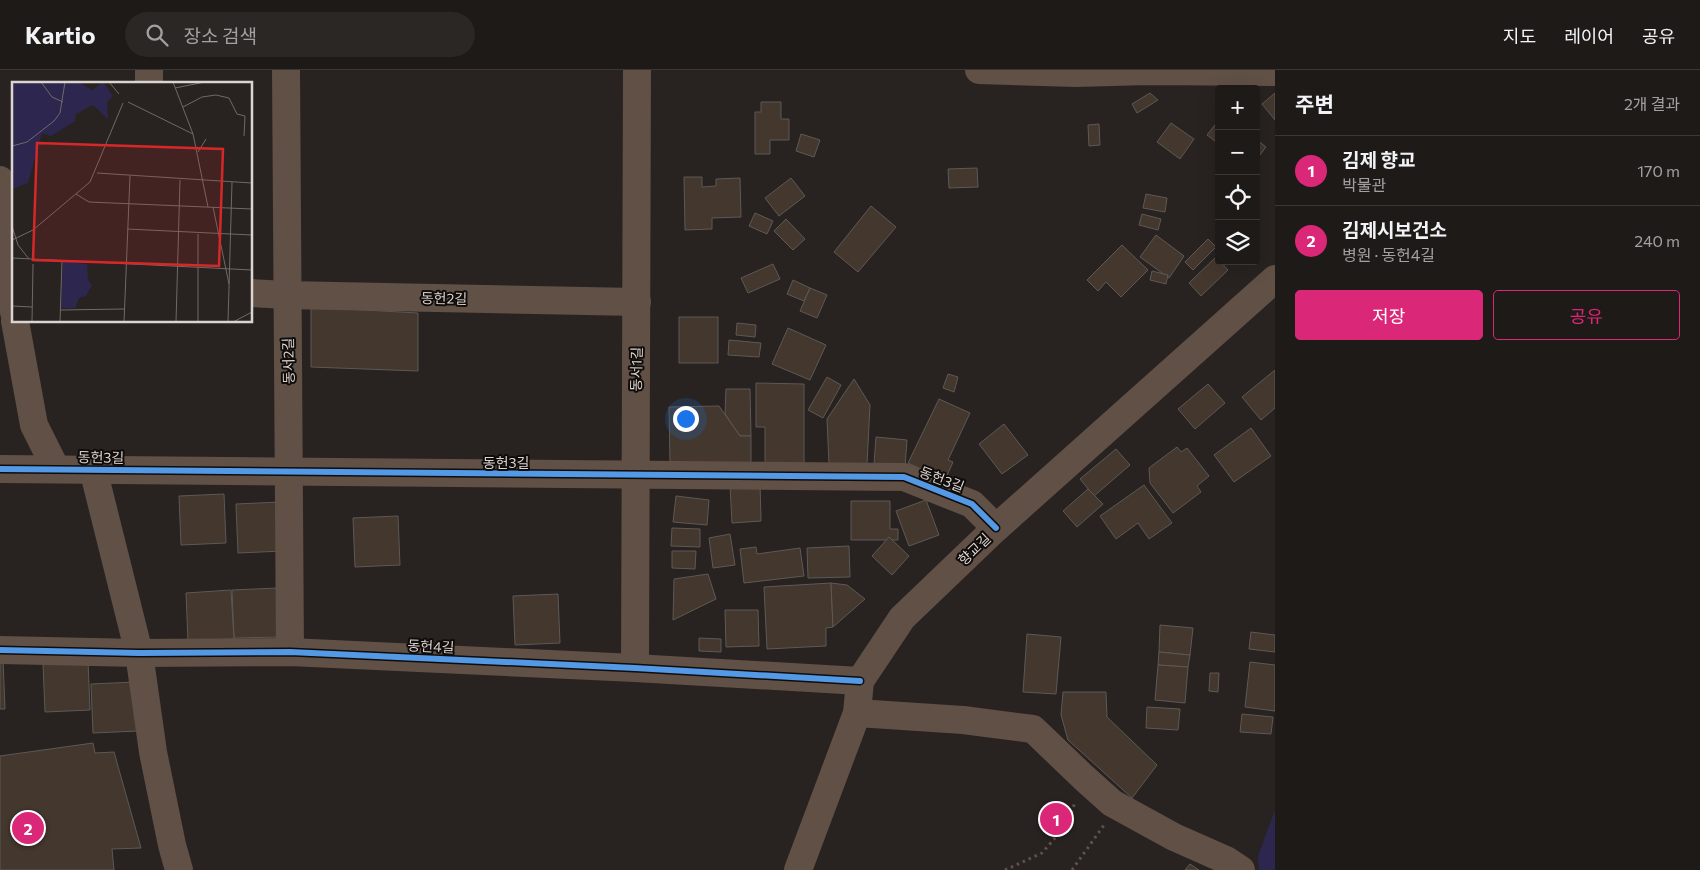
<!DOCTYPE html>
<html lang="ko">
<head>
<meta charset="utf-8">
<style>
  :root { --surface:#1e1a18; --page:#2b2725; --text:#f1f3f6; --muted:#a1a1a2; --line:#3c3837; --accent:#db2777 }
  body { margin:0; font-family:Commissioner,"Noto Sans KR",sans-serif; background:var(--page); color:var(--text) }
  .controls { position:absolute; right:15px; top:15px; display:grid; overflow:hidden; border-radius:5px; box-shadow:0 5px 20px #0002 }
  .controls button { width:45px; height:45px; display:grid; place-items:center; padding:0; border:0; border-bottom:1px solid var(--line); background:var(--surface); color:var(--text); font:25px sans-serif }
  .you { position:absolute; left:685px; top:348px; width:18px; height:18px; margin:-12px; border:4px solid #fff; border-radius:50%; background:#1a73e8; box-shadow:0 0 0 8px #1a73e833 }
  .badge { display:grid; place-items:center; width:32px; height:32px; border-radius:50%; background:var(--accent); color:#fff; font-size:16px; font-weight:700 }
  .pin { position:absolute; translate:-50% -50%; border:2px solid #fff; box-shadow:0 1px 5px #0006 }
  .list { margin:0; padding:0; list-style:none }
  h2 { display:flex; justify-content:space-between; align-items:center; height:65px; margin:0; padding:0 20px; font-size:21px }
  h2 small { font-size:16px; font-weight:400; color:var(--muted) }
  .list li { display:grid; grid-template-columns:32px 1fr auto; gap:15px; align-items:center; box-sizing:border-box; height:70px; padding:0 20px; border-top:1px solid var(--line) }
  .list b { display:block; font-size:19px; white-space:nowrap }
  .list p { margin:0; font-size:16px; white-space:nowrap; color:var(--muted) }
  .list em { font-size:16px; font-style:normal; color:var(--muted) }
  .actions { display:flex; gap:10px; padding:15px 20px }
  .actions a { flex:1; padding:11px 0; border:1px solid var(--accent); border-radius:5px; text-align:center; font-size:18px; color:var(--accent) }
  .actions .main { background:var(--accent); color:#fff }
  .icon { flex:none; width:28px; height:28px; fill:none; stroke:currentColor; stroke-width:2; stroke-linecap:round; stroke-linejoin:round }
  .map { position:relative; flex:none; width:1275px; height:800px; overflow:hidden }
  header { display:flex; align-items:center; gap:30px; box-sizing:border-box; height:70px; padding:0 25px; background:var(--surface); border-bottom:1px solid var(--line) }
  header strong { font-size:24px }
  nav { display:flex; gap:28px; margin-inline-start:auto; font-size:18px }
  .search { width:350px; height:45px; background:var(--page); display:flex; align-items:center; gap:12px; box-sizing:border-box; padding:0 18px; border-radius:28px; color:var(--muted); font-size:19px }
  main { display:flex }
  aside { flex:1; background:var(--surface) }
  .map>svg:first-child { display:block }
  .green { fill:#2d264e }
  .building { fill:#43372e; stroke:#5d5956 }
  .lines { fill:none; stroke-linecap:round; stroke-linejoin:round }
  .path { stroke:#5d534c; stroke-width:3; stroke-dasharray:2.5 4; stroke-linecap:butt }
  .minor { stroke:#605046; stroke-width:28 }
  .cycleway-casing { stroke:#100c0a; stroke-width:9 }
  .cycleway { stroke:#5399e6; stroke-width:6 }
  .labels { text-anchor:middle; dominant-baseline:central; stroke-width:4; stroke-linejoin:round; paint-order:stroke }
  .street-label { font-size:14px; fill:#dbd4d1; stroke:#100c0a }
  .inset-road { fill:none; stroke:#706a67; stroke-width:1 }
  .view { fill:#d62828; fill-opacity:0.15; stroke:#d62828; stroke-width:2.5 }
  .inset-edge { fill:none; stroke:#dbd4d1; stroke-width:2.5 }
</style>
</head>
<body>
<header>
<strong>Kartio</strong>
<div class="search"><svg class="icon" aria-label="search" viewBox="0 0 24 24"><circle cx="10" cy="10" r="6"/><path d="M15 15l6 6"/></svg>장소 검색</div>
<nav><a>지도</a><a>레이어</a><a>공유</a></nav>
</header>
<main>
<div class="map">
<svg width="1275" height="800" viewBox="0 0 1275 800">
  <rect width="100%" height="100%" fill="#282320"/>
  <path class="green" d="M1275,740V800H1259L1258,786Z"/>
  <g class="building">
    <path d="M1150,23L1158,30L1137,43L1132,34Z"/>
    <path d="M1275,23V50L1262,34Z"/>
    <path d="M761,32H781V49H789V70H770V84H755V42H761Z"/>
    <path d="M1219,50V74L1207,65Z"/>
    <path d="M1171,53L1194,69L1180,89L1157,72Z"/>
    <path d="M1099,54L1100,75L1089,76L1088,55Z"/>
    <path d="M801,64L820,70L814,87L796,81Z"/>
    <path d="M1256,69L1266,77L1256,90Z"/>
    <path d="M977,98L978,117L949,118L948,99Z"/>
    <path d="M684,107H702V117L716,116V109L740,108L741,147L712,148V159L685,160Z"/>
    <path d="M791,108L805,126L779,146L765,128Z"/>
    <path d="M1146,124L1167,128L1165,142L1143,138Z"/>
    <path d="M871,136L896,157L858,202L834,182Z"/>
    <path d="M755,143L773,151L767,164L749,156Z"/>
    <path d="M1142,144L1161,149L1158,160L1139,155Z"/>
    <path d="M786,149L805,169L793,180L774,161Z"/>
    <path d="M1156,165L1184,186L1169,208L1140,187Z"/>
    <path d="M1208,169L1216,177L1193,200L1185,192Z"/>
    <path d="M1122,175L1148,200L1121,227L1106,212L1098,221L1087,210Z"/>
    <path d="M1216,187L1228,200L1201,226L1189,213Z"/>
    <path d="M773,194L780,209L748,223L741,208Z"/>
    <path d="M1152,201L1168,205L1166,214L1150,210Z"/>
    <path d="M793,210L810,218L804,231L787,224Z"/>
    <path d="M810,218L827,225L817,248L800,241Z"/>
    <path d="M311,237L418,243V301L311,297Z"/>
    <rect x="679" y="247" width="39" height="46"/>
    <path d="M737,253L756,255L755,267L736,265Z"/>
    <path d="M788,258L826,275L810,310L772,294Z"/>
    <path d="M729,270L761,273L759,287L728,285Z"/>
    <path d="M1275,300V338L1261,350L1242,327Z"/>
    <path d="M948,304L958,307L954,322L943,318Z"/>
    <path d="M827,307L841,315L823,348L808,340Z"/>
    <path d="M854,309L870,335L867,394H829L827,349Z"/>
    <path d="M756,313L804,314V393H765V357H756Z"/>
    <path d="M1208,314L1225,333L1195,359L1178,339Z"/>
    <path d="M726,319H750L751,366H740L725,344Z"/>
    <path d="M939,329L970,343L948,390L953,392L945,410L908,393Z"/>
    <path d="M719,336L740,366H751V393L670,394L669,337Z"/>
    <path d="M1004,354L1028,385L1002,404L979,374Z"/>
    <path d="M1251,358L1271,386L1234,412L1214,385Z"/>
    <path d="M876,367L907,370L905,397L874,394Z"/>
    <path d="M1177,377L1181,382L1187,378L1209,406L1197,416L1201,422L1173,443L1150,413L1149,398Z"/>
    <path d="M1116,379L1130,395L1094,426L1080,409Z"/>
    <path d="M760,413L761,451L732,453L730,415Z"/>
    <path d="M1144,415L1172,453L1149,469L1138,453L1116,469L1100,446Z"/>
    <path d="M1088,419L1103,434L1077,457L1063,441Z"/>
    <path d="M224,424L226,473L181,475L179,426Z"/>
    <path d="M676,426L709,430L707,455L673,452Z"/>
    <path d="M926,430L939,465L909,476L896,441Z"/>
    <path d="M851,431H890V459H898V470H851Z"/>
    <path d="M281,432L283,481L238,483L236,434Z"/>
    <path d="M398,446L400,495L355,497L353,448Z"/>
    <path d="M672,458L700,459V477L671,476Z"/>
    <path d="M730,464L735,495L713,498L709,468Z"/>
    <path d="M889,467L909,486L892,505L872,486Z"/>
    <path d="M849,476L850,507L808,508L807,478Z"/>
    <path d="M756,477L757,484L800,478L804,506L744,513L740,479Z"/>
    <path d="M672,481H696L695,499L672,498Z"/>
    <path d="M708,504L716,529L673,550L674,509Z"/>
    <path d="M831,513L833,557L826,558V576L767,579L764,517Z"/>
    <path d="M831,513L847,515L865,529L833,557Z"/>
    <path d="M278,518L280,567L234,568L232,520Z"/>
    <path d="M231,520L234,569L188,571L186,523Z"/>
    <path d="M558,524L560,573L515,575L513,526Z"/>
    <path d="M725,540H758L759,576L726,577Z"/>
    <path d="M1160,555L1193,558L1190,585L1159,582Z"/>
    <path d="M1251,562L1275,565V582L1249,579Z"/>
    <path d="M1027,564L1061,567L1056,624L1023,622Z"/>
    <path d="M699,568L721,569V582L699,581Z"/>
    <path d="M1159,582L1190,585L1188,597L1158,595Z"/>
    <path d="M3,590L5,639H0V591Z"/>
    <path d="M88,591L90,640L45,642L43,593Z"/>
    <path d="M1250,592L1275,595V641L1245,637Z"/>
    <path d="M1158,595L1188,597L1185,633L1155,630Z"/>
    <path d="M1210,603H1219L1218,622L1209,621Z"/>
    <path d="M136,612L138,661L93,663L91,614Z"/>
    <path d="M1063,622H1106L1107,647L1157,695L1132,728L1068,670L1061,645Z"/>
    <path d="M1147,637L1180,639L1178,660L1146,658Z"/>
    <path d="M1242,644L1273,647L1271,664L1240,662Z"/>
    <path d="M93,673L95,683L114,682L141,778L112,779L114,800H0V686Z"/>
    <path d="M1190,794L1199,800H1185Z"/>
  </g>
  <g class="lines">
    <g class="path">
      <path d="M1005,800L1042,783L1068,753L1075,732"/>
      <path d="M1072,800L1104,755"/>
    </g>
    <g class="minor">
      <path d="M149,0V14"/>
      <path d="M286,0L290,582"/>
      <path d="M979,0L1076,3L1148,1L1275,2"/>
      <path d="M0,110C9,153 6,198 14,242"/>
      <path d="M251,223L286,225L637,232"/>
      <path d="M15,251L34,355L56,399"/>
      <path d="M0,399L904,407L972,434L996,458"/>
      <path d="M93,399L139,583L153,682L172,775L179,800"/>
      <path d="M0,580L139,583L290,582L635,598L860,611"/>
      <path d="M635,598L637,0"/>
      <path d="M857,643L963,650L1033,659L1083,707L1112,733L1174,767L1226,790L1241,800"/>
      <path d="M798,800L857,643L860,611L902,548L996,458L1275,209"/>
    </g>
    <defs>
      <g id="cycleway">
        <path d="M0,399L904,407L972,434L996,458"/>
        <path d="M0,580L139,583L290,582L635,598L860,611"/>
      </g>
    </defs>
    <use href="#cycleway" class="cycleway-casing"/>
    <use href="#cycleway" class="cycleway"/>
  </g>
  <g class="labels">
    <g class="street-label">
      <text transform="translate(444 228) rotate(1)">동헌2길</text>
      <text transform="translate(288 291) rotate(-91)">동서2길</text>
      <text transform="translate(636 299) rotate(-89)">동서1길</text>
      <text transform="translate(101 387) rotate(1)">동헌3길</text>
      <text x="506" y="392">동헌3길</text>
      <text transform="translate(942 409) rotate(21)">동헌3길</text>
      <text transform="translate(974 479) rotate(-44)">향교길</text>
      <text transform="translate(431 576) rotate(3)">동헌4길</text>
    </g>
  </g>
  <g transform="translate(12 12)">
    <rect width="240" height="240" fill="#282320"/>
    <path d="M0,0H67L80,8L91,0L101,14L95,20L96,37L81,23L64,32L63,39L39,54L30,51L16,101L3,106L0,105ZM51,179L75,182L76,198L80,203L74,214L67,216L63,226H49Z" fill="#2d264e"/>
    <path class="inset-road" d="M29,0L40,15L51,20M97,0L107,12M161,0L181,52L196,125M163,6L193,0M116,20L181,52M171,25L190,15L204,13L217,16L225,32L233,34M232,54L233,34M0,64L15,60L42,39L48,31L53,0M186,70L194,57M85,91L240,101M64,112L77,120L240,127M201,125L217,202M0,144L6,163L17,177M115,147L240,153M186,152V240M0,158L21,148L78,100L111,21M0,176L240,188M0,224L20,225M48,228L112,227M20,240L21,182M48,240L50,178M112,240L118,94M164,240L168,98M216,240L220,100M221,240L240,230"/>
    <path class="view" d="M25,61L211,67L207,184L21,178Z"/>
    <rect width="240" height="240" class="inset-edge"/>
  </g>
</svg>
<div class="controls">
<button>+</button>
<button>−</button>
<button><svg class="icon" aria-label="locate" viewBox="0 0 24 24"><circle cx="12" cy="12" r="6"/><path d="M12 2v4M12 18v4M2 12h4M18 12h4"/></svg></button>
<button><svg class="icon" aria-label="layers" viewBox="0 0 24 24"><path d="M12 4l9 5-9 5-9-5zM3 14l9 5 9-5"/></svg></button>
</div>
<div class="you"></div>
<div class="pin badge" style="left:1056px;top:749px">1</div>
<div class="pin badge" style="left:28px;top:758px">2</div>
</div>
<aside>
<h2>주변<small>2개 결과</small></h2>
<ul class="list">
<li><span class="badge">1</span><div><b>김제 향교</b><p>박물관</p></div><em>170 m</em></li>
<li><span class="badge">2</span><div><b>김제시보건소</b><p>병원 · 동헌4길</p></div><em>240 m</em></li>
</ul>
<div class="actions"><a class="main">저장</a><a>공유</a></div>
</aside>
</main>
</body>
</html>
